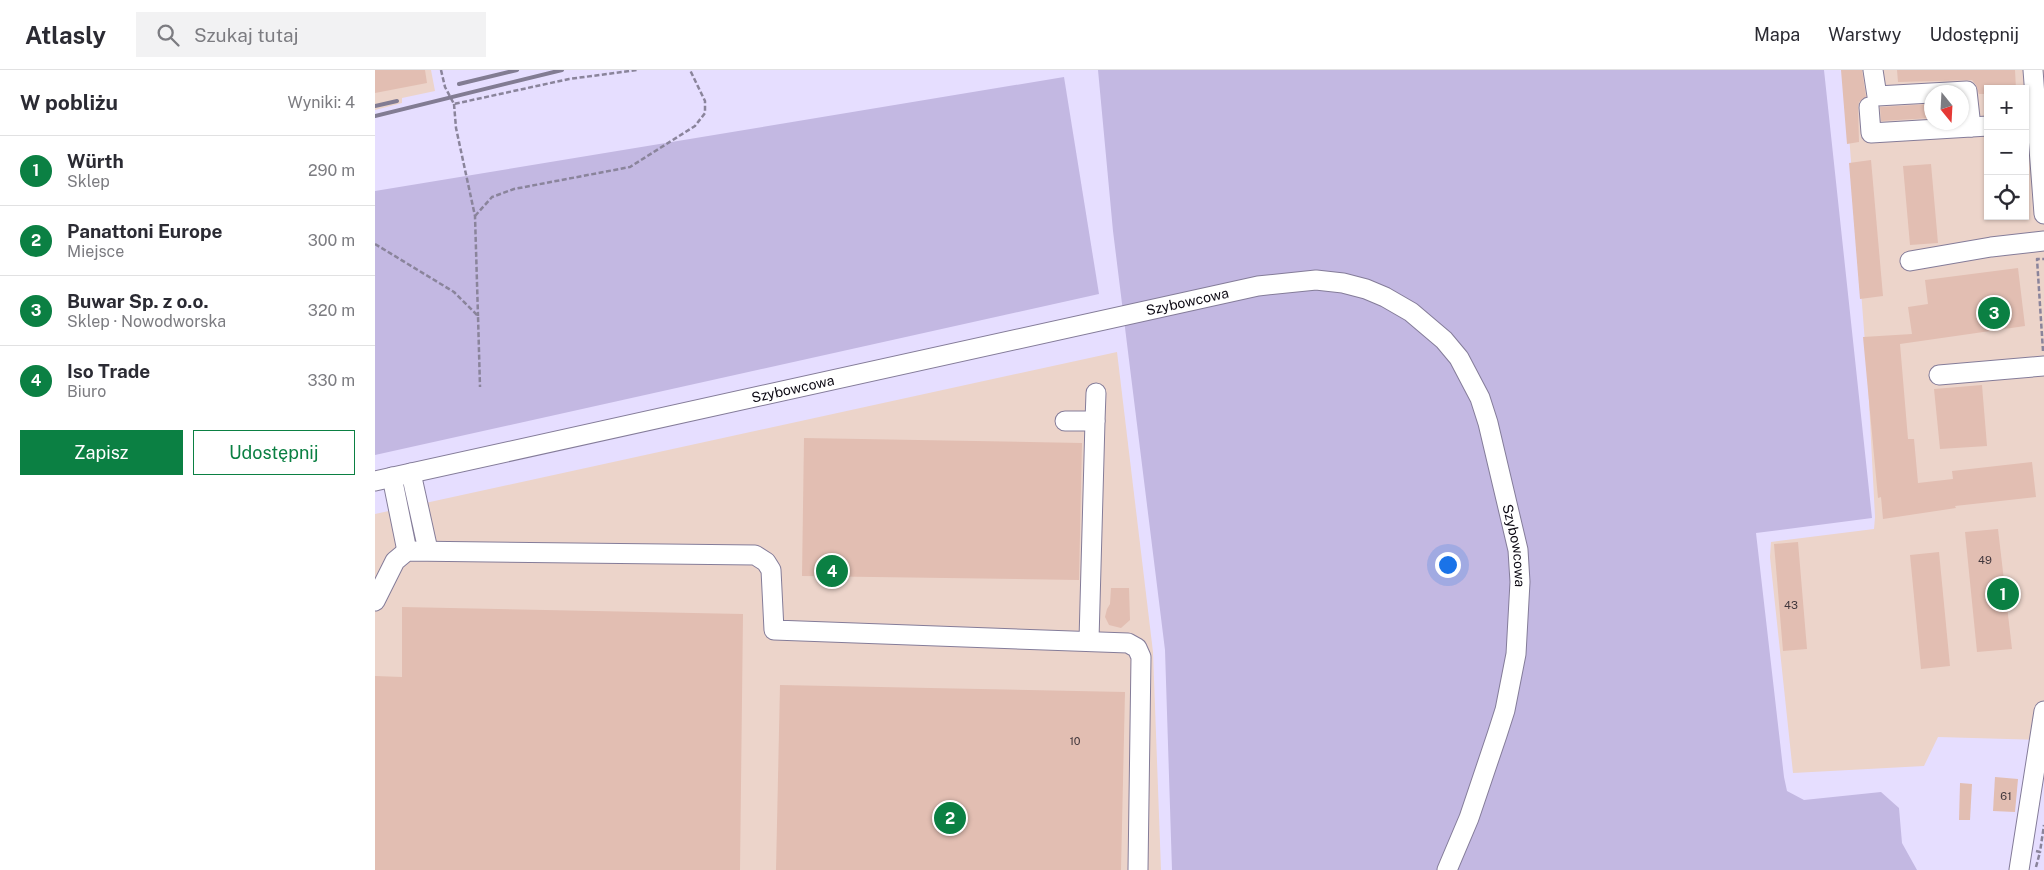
<!DOCTYPE html>
<html lang="pl">
<head>
<meta charset="utf-8">
<style>
  :root { --surface:#fff; --page:#f2f2f3; --text:#2b2b33; --muted:#7c7c81; --line:#e1e1e2; --accent:#0b8043 }
  body { margin:0; font-family:"Public Sans",sans-serif; background:var(--page); color:var(--text) }
  .controls { position:absolute; right:15px; top:15px; display:grid; overflow:hidden; border-radius:0px; box-shadow:0 1px 4px #0004 }
  .controls button { width:45px; height:45px; display:grid; place-items:center; padding:0; border:0; border-bottom:1px solid var(--line); background:var(--surface); color:var(--text); font:25px sans-serif }
  .compass { position:absolute; left:1549px; top:15px; width:45px; height:45px; border-radius:50%; background:var(--surface); box-shadow:0 1px 4px #0004; rotate:162deg }
  .you { position:absolute; left:1072px; top:494px; width:18px; height:18px; margin:-12px; border:4px solid #fff; border-radius:50%; background:#1a73e8; box-shadow:0 0 0 8px #1a73e833 }
  .badge { display:grid; place-items:center; width:32px; height:32px; border-radius:50%; background:var(--accent); color:#fff; font-size:16px; font-weight:700 }
  .pin { position:absolute; translate:-50% -50%; border:2px solid #fff; box-shadow:0 1px 5px #0006 }
  .list { margin:0; padding:0; list-style:none }
  h2 { display:flex; justify-content:space-between; align-items:center; height:65px; margin:0; padding:0 20px; font-size:21px }
  h2 small { font-size:16px; font-weight:400; color:var(--muted) }
  .list li { display:grid; grid-template-columns:32px 1fr auto; gap:15px; align-items:center; box-sizing:border-box; height:70px; padding:0 20px; border-top:1px solid var(--line) }
  .list b { display:block; font-size:19px; white-space:nowrap }
  .list p { margin:0; font-size:16px; white-space:nowrap; color:var(--muted) }
  .list em { font-size:16px; font-style:normal; color:var(--muted) }
  .actions { display:flex; gap:10px; padding:15px 20px }
  .actions a { flex:1; padding:11px 0; border:1px solid var(--accent); border-radius:0px; text-align:center; font-size:18px; color:var(--accent) }
  .actions .main { background:var(--accent); color:#fff }
  .icon { flex:none; width:28px; height:28px; fill:none; stroke:currentColor; stroke-width:2; stroke-linecap:round; stroke-linejoin:round }
  .map { position:relative; flex:none; width:1669px; height:800px; overflow:hidden }
  header { display:flex; align-items:center; gap:30px; box-sizing:border-box; height:70px; padding:0 25px; background:var(--surface); border-bottom:1px solid var(--line) }
  header strong { font-size:24px }
  nav { display:flex; gap:28px; margin-inline-start:auto; font-size:18px }
  .search { width:350px; height:45px; background:var(--page); display:flex; align-items:center; gap:12px; box-sizing:border-box; padding:0 18px; border-radius:0px; color:var(--muted); font-size:19px }
  main { display:flex }
  aside { flex:1; background:var(--surface) }
  .map>svg:first-child { display:block }
  .industrial { fill:#ecd4ca; fill-rule:evenodd }
  .green { fill:#c3b8e2 }
  .building { fill:#e2beb2 }
  .lines { fill:none; stroke-linecap:round; stroke-linejoin:round }
  .minor-casing { stroke:#847c99; stroke-width:21 }
  .path { stroke:#8a849b; stroke-width:2.5; stroke-dasharray:5 2.5; stroke-linecap:butt }
  .minor { stroke:#fff; stroke-width:19 }
  .rail { stroke:#827c93; stroke-width:4 }
  .labels { text-anchor:middle; dominant-baseline:central; stroke-width:4; stroke-linejoin:round; paint-order:stroke }
  .number-label { font-size:11px; fill:#42373c }
  .street-label { font-size:14px; fill:#0d0a14; stroke:#e6deff }
</style>
</head>
<body>
<header>
<strong>Atlasly</strong>
<div class="search"><svg class="icon" aria-label="search" viewBox="0 0 24 24"><circle cx="10" cy="10" r="6"/><path d="M15 15l6 6"/></svg>Szukaj tutaj</div>
<nav><a>Mapa</a><a>Warstwy</a><a>Udostępnij</a></nav>
</header>
<main>
<aside>
<h2>W pobliżu<small>Wyniki: 4</small></h2>
<ul class="list">
<li><span class="badge">1</span><div><b>Würth</b><p>Sklep</p></div><em>290 m</em></li>
<li><span class="badge">2</span><div><b>Panattoni Europe</b><p>Miejsce</p></div><em>300 m</em></li>
<li><span class="badge">3</span><div><b>Buwar Sp. z o.o.</b><p>Sklep · Nowodworska</p></div><em>320 m</em></li>
<li><span class="badge">4</span><div><b>Iso Trade</b><p>Biuro</p></div><em>330 m</em></li>
</ul>
<div class="actions"><a class="main">Zapisz</a><a>Udostępnij</a></div>
</aside>
<div class="map">
<svg width="1669" height="800" viewBox="0 0 1669 800">
  <rect width="100%" height="100%" fill="#e6deff"/>
  <g class="industrial">
    <path d="M0,0H56L60,21L27,28V33L0,40Z"/>
    <path d="M1469,0H1669V670L1563,667L1549,696L1418,703L1395,487L1396,472L1499,459L1500,447L1493,312ZM1613,19H1650V146H1613ZM1556,22H1586V52H1556Z"/>
    <path d="M742,282L778,582L786,800H0V444Z"/>
  </g>
  <g class="green">
    <path d="M723,0H1449L1497,448L1381,463L1409,707L1412,721L1429,730L1506,722L1524,738L1527,773L1542,800H797L790,580L738,161Z"/>
    <path d="M689,7L724,224L0,385V121Z"/>
  </g>
  <g class="building">
    <path d="M0,0H50L52,13L0,23Z"/>
    <path d="M1466,0H1487L1491,27L1484,32L1483,37L1484,72L1472,74Z"/>
    <path d="M1522,0H1640L1641,19H1613V24H1604L1601,15L1597,10L1523,12Z"/>
    <path d="M1556,34V48L1506,51L1505,37Z"/>
    <path d="M1496,90L1508,226L1485,229L1474,93Z"/>
    <path d="M1556,94L1563,173L1535,175L1528,96Z"/>
    <path d="M1643,198L1650,256L1525,274L1533,369H1539L1543,413L1578,409L1577,401L1657,392L1661,427L1580,436L1581,438L1508,449L1506,427L1503,428L1488,267L1537,264L1533,237L1553,234L1550,210Z"/>
    <path d="M1607,315L1612,376L1565,379L1559,319Z"/>
    <path d="M429,368L707,373L704,510L427,506Z"/>
    <path d="M1623,459L1637,579L1602,582L1590,462Z"/>
    <path d="M1423,472L1432,579L1408,581L1399,474Z"/>
    <path d="M1564,482L1575,596L1546,599L1535,485Z"/>
    <path d="M736,518H754L755,550L746,558L734,555L730,547L732,539L735,534Z"/>
    <path d="M27,537L368,544L365,800H0V606L27,607Z"/>
    <path d="M405,615L750,622L746,800H401Z"/>
    <path d="M1620,707L1643,709L1640,742L1618,741Z"/>
    <path d="M1585,713L1597,714L1595,750H1584Z"/>
  </g>
  <g class="lines">
    <defs>
      <g id="minor">
        <path d="M1498,0L1502,26L1592,21L1596,57"/>
        <path d="M1658,0L1669,144"/>
        <path d="M1494,37L1496,63L1613,56"/>
        <path d="M1535,191L1616,177L1669,171"/>
        <path d="M1564,305L1669,296"/>
        <path d="M690,351H720L714,570"/>
        <path d="M720,351L721,323"/>
        <path d="M36,403L53,480"/>
        <path d="M17,407L32,481"/>
        <path id="s1" d="M0,411L883,216L941,210L968,213L991,219L1010,227L1036,242L1069,270L1084,288L1105,328L1113,353L1143,480L1145,512L1141,584L1130,640L1122,665L1094,748L1072,800"/>
        <path d="M0,531L20,491L32,481L380,485L391,492L396,500L399,560L753,573L762,578L766,587L763,800"/>
        <path d="M1644,800L1669,641"/>
      </g>
    </defs>
    <use href="#minor" class="minor-casing"/>
    <g class="path">
      <path d="M66,0L70,17L79,34L194,9L262,0"/>
      <path d="M79,34L81,58L100,146L103,246"/>
      <path d="M100,146L117,127L139,119L255,97L320,56L330,43V31L315,0"/>
      <path d="M0,174L79,222L103,246L105,317"/>
      <path d="M1668,281L1662,189H1669"/>
      <path d="M1661,781L1665,782L1669,755"/>
      <path d="M1661,797L1665,782"/>
    </g>
    <use href="#minor" class="minor"/>
    <g class="rail">
      <path d="M84,14L142,0"/>
      <path d="M0,36L22,31"/>
      <path d="M0,46L187,0"/>
    </g>
  </g>
  <g class="labels">
    <g class="number-label">
      <text x="1610" y="490">49</text>
      <text x="1416" y="535">43</text>
      <text x="700" y="671">10</text>
      <text x="1631" y="726">61</text>
    </g>
    <g class="street-label">
      <text stroke="none"><textPath href="#s1" startOffset="832">Szybowcowa</textPath></text>
      <text stroke="none"><textPath href="#s1" startOffset="428">Szybowcowa</textPath></text>
      <text stroke="none"><textPath href="#s1" startOffset="1328">Szybowcowa</textPath></text>
    </g>
  </g>
</svg>
<div class="controls">
<button>+</button>
<button>−</button>
<button><svg class="icon" aria-label="locate" viewBox="0 0 24 24"><circle cx="12" cy="12" r="6"/><path d="M12 2v4M12 18v4M2 12h4M18 12h4"/></svg></button>
</div>
<svg class="compass" viewBox="-18 -18 36 36"><path d="M0-13l5 13h-10z" fill="#e53935"/><path d="M0 13l5-13h-10z" fill="#7c7c81"/></svg>
<div class="you"></div>
<div class="pin badge" style="left:1628px;top:524px">1</div>
<div class="pin badge" style="left:575px;top:748px">2</div>
<div class="pin badge" style="left:1619px;top:243px">3</div>
<div class="pin badge" style="left:457px;top:501px">4</div>
</div>
</main>
</body>
</html>
